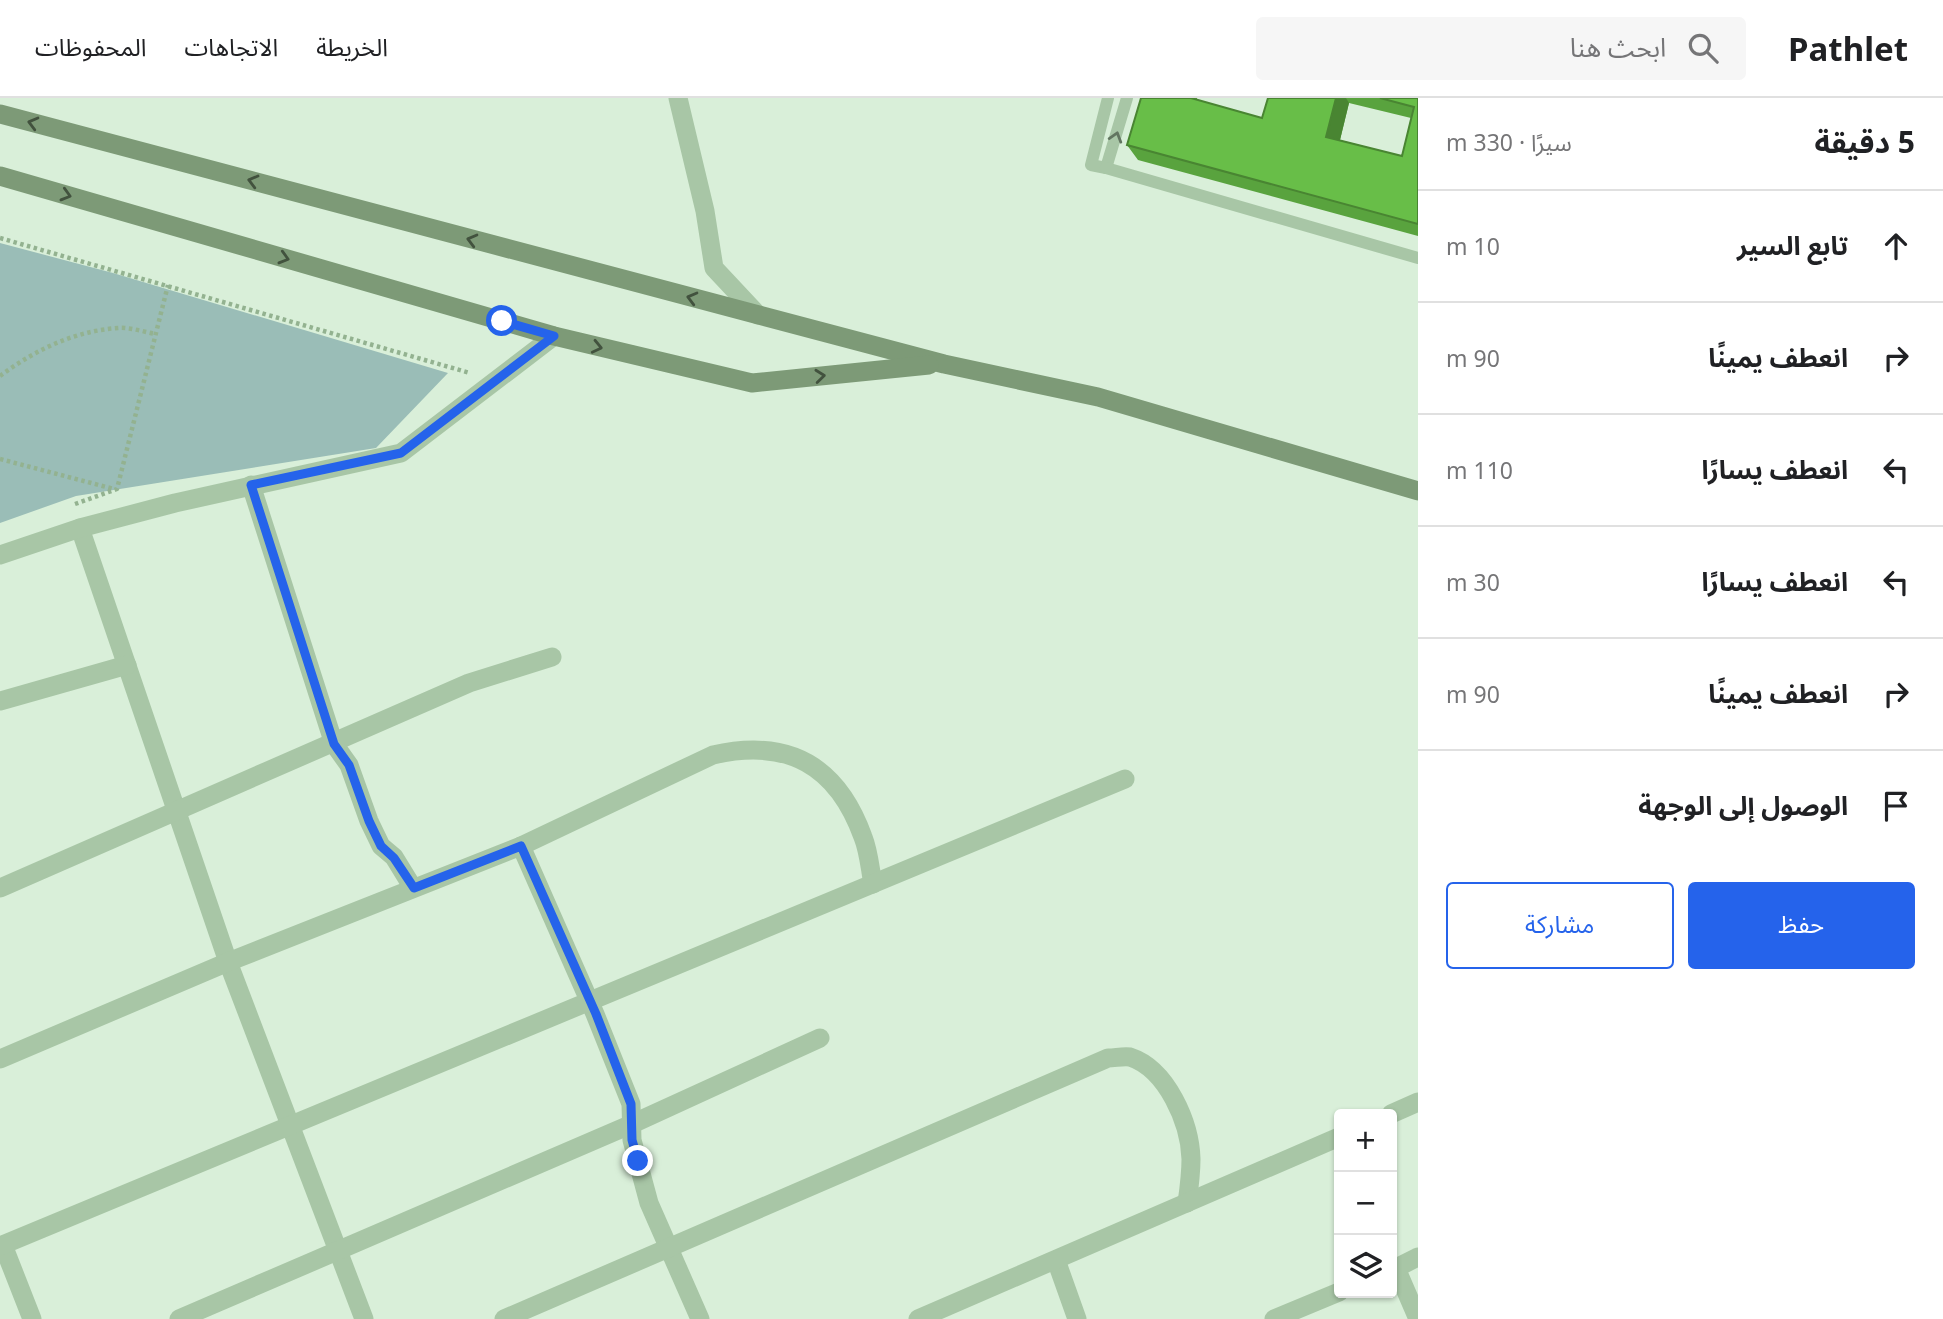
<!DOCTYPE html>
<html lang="ar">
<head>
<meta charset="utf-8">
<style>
  :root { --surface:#fff; --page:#f6f6f6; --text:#202124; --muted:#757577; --line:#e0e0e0; --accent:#2563eb }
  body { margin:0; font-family:"Noto Sans","Noto Sans Arabic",sans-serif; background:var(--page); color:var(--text); direction:rtl }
  .controls { position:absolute; right:21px; bottom:21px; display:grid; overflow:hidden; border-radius:7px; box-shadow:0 2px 5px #0004 }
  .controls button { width:63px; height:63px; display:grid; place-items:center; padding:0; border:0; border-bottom:2px solid var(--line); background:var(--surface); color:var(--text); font:35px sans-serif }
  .stop { position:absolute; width:21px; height:21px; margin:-16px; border:5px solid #2563eb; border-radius:50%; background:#fff }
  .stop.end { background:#2563eb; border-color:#fff; box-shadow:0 2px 7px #0008 }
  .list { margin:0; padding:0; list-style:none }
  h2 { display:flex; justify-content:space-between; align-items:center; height:91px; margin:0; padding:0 28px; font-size:30px }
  h2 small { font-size:23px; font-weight:400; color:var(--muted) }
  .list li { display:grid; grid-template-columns:46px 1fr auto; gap:21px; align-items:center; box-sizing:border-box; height:112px; padding:0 28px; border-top:2px solid var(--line) }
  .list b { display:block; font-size:26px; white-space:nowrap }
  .list em { font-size:23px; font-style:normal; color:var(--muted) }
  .actions { display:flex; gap:14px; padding:21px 28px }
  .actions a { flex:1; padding:16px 0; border:2px solid var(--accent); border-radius:7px; text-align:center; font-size:24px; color:var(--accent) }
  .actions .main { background:var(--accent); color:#fff }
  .icon { flex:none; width:38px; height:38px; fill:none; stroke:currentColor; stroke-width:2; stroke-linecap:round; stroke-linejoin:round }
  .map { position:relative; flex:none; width:1418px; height:1221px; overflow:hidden; direction:ltr }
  header { display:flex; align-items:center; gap:42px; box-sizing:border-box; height:98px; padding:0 35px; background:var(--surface); border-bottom:2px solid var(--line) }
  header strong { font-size:33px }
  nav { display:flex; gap:38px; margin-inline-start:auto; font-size:24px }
  .search { width:490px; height:63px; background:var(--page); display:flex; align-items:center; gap:18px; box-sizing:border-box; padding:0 24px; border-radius:7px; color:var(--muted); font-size:26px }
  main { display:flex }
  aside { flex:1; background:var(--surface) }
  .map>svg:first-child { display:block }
  .green { fill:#9abdb7 }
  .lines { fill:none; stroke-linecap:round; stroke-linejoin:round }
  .path { stroke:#93b290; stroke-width:4.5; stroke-dasharray:3.5 3.5; stroke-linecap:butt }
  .service { stroke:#a8c6a6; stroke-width:12 }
  .minor { stroke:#a8c6a6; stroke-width:19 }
  .secondary { stroke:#7d9a77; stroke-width:19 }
  .wall { fill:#59a33e; fill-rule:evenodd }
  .shaded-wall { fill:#498532 }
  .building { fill:#68be48; stroke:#498532; stroke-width:2 }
  .oneway { stroke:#42523e }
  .oneway2 { stroke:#627560 }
  .route { stroke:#2563eb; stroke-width:9 }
</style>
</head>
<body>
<header>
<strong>Pathlet</strong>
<div class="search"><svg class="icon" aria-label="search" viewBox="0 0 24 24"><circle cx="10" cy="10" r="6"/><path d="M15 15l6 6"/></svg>ابحث هنا</div>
<nav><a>الخريطة</a><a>الاتجاهات</a><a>المحفوظات</a></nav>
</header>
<main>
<aside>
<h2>5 دقيقة<small>سيرًا · 330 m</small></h2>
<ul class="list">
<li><svg class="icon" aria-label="ahead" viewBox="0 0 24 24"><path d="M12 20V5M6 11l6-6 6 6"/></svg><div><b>تابع السير</b></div><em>10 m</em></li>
<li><svg class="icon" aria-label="right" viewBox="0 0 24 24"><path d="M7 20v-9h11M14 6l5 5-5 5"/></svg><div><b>انعطف يمينًا</b></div><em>90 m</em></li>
<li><svg class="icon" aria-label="left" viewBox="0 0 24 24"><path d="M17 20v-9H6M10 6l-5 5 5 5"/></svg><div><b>انعطف يسارًا</b></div><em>110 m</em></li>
<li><svg class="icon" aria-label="left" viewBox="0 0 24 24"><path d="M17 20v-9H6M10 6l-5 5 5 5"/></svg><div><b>انعطف يسارًا</b></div><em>30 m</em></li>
<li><svg class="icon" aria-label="right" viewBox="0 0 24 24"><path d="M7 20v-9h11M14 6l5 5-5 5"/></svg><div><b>انعطف يمينًا</b></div><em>90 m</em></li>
<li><svg class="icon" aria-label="arrive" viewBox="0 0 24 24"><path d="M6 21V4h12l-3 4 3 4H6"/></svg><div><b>الوصول إلى الوجهة</b></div></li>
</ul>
<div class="actions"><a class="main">حفظ</a><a>مشاركة</a></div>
</aside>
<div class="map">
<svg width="1418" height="1221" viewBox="0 0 1418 1221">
  <rect width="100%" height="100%" fill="#d9efd9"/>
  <path class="green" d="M0,145L113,175L448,275L376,350L76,398L0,425Z"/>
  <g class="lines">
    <g class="path">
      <path d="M0,140L470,275"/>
      <path d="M0,278C35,252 74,233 118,230C130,229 144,234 156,236"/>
      <path d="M0,361L114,391"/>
      <path d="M75,406L117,391L168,187"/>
    </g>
    <g class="service">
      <path d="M1108,0L1091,67L1106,70L1127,0"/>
      <path d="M1106,70L1418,160"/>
    </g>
    <g class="minor">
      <path d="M678,0L705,113L714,170L758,217"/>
      <path d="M251,387L334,646L349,667L369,723L381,748L394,759L413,790"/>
      <path d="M80,430L228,864L364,1221"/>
      <path d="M0,457L80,430L175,405L401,355L554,238"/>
      <path d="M0,603L127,567"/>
      <path d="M521,748L595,916L631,1006L632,1042L649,1105L700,1221"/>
      <path d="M0,790L469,585L552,559"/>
      <path d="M0,961L228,864L521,748L713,657C788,640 837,667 863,739C869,754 870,771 873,786"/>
      <path d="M1391,1016L1418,1004"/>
      <path d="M3,1147L32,1221"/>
      <path d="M0,1148L1125,681"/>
      <path d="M1056,1162L1077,1221"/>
      <path d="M1396,1170L1418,1221"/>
      <path d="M1392,1172L1418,1159"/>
      <path d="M179,1221L632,1026L820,940"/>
      <path d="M504,1221L1108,960C1115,960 1123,958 1130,959C1167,971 1190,1025 1191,1061C1191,1075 1189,1091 1187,1105"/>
      <path d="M918,1221L1339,1039"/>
      <path d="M1274,1221L1339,1194"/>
    </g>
    <g class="secondary">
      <path d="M0,16L944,266L1098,299L1418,393"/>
      <path d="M0,78L554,238L752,285L929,267"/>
    </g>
  </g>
  <path class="wall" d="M1141,0H1197V2L1262,20L1268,0H1418V138L1138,62L1127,47ZM1349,5L1411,20L1402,58L1340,42Z"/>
  <path class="shaded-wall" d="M1336,0H1346L1349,5L1337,54L1326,39Z"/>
  <path class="building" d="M1141,0H1191L1262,20L1268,0H1336L1326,39L1402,58L1414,9L1380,0H1418V126L1127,47Z"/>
  <defs><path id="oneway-chevron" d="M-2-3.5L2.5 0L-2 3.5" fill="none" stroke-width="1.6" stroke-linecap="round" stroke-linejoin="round" transform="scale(1.75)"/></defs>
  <g class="oneway">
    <use href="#oneway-chevron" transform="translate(33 25) rotate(-165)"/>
    <use href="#oneway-chevron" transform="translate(253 83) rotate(-165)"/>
    <use href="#oneway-chevron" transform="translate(66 97) rotate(16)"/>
    <use href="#oneway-chevron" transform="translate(472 142) rotate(-165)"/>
    <use href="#oneway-chevron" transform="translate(284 160) rotate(16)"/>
    <use href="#oneway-chevron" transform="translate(692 200) rotate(-165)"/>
    <use href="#oneway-chevron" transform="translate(597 249) rotate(13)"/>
    <use href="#oneway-chevron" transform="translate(820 278) rotate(-6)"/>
  </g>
  <use class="oneway2" href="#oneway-chevron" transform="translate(1116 39) rotate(-73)"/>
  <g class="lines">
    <path class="route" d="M502,223L554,238L401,355L251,387L334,646L349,667L369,723L381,748L394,760L414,790L521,748L596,916L631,1006L632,1042L638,1063"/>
  </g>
</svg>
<div class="controls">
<button>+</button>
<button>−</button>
<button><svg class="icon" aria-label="layers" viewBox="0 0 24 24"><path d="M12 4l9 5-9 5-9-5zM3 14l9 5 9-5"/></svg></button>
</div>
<div class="stop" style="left:502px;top:223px"></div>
<div class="stop end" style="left:638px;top:1063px"></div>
</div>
</main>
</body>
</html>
